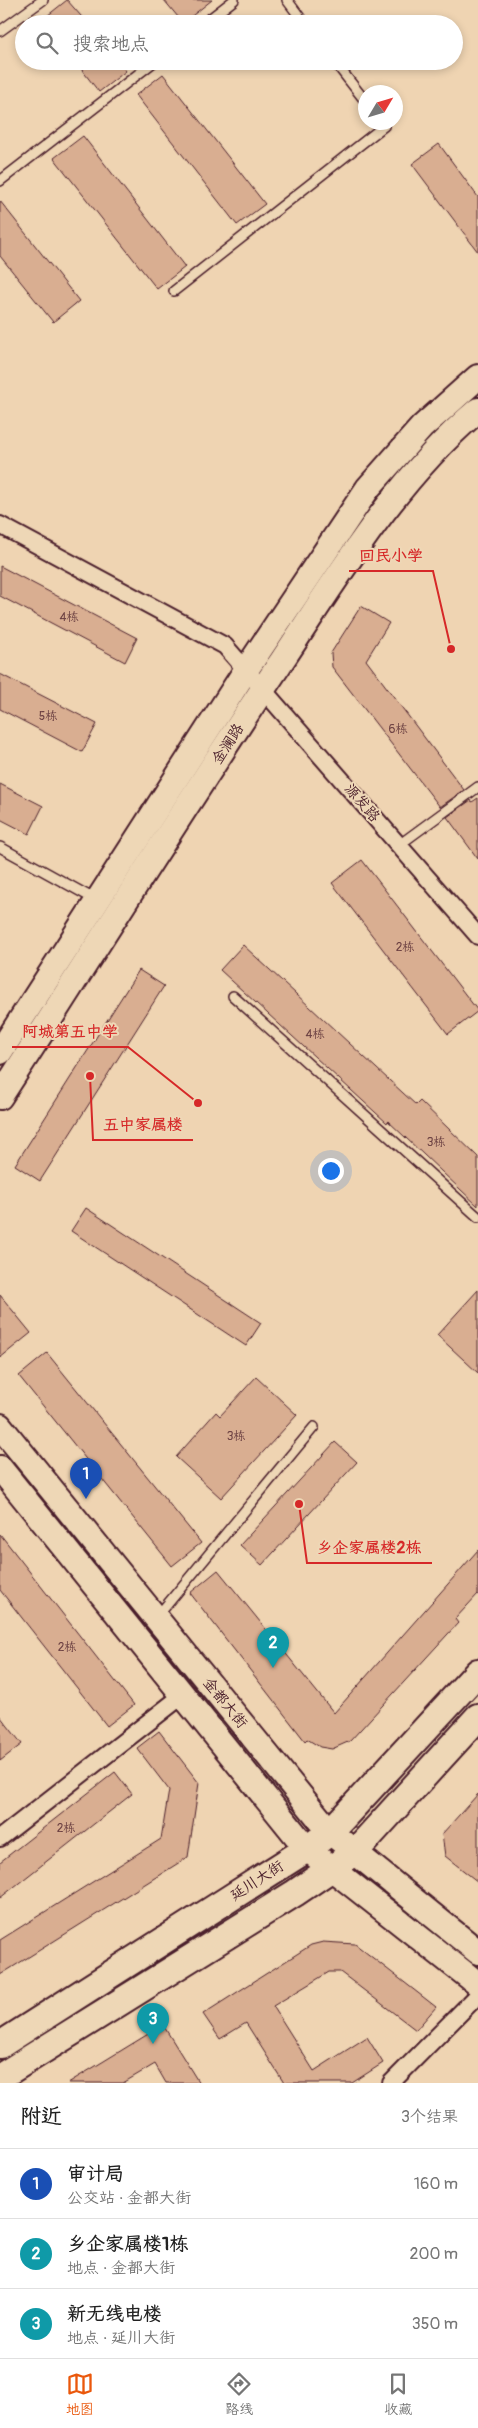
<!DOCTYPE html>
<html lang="zh">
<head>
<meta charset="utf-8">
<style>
  :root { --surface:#fff; --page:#f2f2f2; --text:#222; --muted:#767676; --line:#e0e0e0; --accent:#ea580c }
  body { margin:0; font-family:Pangolin,"LXGW WenKai TC",sans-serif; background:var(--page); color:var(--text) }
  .compass { position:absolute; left:358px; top:85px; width:45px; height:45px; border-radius:50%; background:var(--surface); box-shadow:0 2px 8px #0003; rotate:52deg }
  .you { position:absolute; left:330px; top:1170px; width:18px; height:18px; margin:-12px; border:4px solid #fff; border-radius:50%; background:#1a73e8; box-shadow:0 0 0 8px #1a73e833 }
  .badge { display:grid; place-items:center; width:32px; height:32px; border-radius:50%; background:var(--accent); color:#fff; font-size:16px; font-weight:700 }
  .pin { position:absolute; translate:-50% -41px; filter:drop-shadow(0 1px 2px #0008) }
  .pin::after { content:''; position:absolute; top:26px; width:18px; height:15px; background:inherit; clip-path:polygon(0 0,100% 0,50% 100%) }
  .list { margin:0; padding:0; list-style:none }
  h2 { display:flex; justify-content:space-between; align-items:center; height:65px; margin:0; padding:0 20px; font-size:21px }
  h2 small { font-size:16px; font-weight:400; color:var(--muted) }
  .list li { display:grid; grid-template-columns:32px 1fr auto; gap:15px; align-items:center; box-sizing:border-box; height:70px; padding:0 20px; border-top:1px solid var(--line) }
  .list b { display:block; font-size:19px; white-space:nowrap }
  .list p { margin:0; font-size:16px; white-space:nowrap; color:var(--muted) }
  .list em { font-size:16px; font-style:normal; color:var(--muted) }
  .icon { flex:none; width:28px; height:28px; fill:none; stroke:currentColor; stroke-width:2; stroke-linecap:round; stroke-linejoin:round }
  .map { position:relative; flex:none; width:478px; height:2083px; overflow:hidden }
  .search { position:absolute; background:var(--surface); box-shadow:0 2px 8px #0003; left:15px; right:15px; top:15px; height:55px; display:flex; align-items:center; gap:12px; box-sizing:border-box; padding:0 18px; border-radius:28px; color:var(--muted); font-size:19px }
  .sheet { height:275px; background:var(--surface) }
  nav { display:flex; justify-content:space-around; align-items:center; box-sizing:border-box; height:70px; border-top:1px solid var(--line); background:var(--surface); font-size:14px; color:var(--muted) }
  nav a { display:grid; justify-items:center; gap:2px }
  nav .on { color:var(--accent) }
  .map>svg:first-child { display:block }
  .building { fill:#d9ae91; stroke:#4a1f2b }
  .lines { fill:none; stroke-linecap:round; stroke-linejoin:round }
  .lane-casing { stroke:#4a1f2b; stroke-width:12 }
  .street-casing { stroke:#4a1f2b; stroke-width:20 }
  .secondary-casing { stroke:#4a1f2b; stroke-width:28 }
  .primary-casing { stroke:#4a1f2b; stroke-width:30 }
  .lane { stroke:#eed7b6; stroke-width:9 }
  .street { stroke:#eed7b6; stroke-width:16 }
  .secondary { stroke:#eed7b6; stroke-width:24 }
  .primary { stroke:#eed7b6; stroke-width:26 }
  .labels { text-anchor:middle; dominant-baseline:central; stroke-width:4; stroke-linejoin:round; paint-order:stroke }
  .number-label { font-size:12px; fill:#6e4344 }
  .street-label { font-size:15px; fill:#4a1f2b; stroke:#eed7b6 }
  .leader { fill:none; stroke:#d62828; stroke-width:2 }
  .callout-dot { fill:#d62828; stroke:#eed7b6; stroke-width:2 }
  .callout-label { font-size:16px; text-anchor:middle; font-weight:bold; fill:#d62828; stroke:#eed7b6; stroke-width:4; stroke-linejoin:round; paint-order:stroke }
</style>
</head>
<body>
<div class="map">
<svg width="478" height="2083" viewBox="0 0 478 2083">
  <rect width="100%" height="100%" fill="#efd4b2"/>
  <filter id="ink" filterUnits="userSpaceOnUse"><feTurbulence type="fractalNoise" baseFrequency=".02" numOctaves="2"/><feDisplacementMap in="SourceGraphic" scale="10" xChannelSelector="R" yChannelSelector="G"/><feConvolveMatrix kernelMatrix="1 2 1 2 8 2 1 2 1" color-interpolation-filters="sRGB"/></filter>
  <g filter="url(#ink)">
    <g class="building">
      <path d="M67,0L88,24H37Z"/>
      <path d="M164,0H212L183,23Z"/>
      <path d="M75,61H118L126,71L99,92Z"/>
      <path d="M163,74L265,204L237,225L136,95Z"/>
      <path d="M83,136L185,267L157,289L54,158Z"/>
      <path d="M439,144L478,197V252L412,164Z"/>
      <path d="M0,201L79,301L53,322L0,256Z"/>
      <path d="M0,566L137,638L125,662L0,596Z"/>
      <path d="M361,606L389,623L366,660L464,790L440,807L332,667L331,653Z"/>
      <path d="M0,674L97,724L82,752L0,709Z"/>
      <path d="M0,784L43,806L29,834L0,819Z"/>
      <path d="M478,798V859L447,817L471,800L472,802Z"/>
      <path d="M362,860L478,1011L448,1034L332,883Z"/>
      <path d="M243,945L416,1105L420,1101L478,1157V1206L388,1121L387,1123L220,970Z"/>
      <path d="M139,970L164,986L40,1181L15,1165Z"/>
      <path d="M86,1208L261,1323L246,1346L71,1231Z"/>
      <path d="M478,1290V1373L437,1335Z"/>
      <path d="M0,1295L31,1333L0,1358Z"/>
      <path d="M47,1353L201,1543L172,1566L19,1376Z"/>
      <path d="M256,1377L297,1415L221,1498L176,1457L216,1412L220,1416Z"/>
      <path d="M335,1442L357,1462L262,1565L240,1545Z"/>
      <path d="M0,1534L134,1705L107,1726L0,1590Z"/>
      <path d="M478,1550V1594L455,1619L458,1623L350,1741L332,1749L320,1747L307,1739L305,1741L190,1593L218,1570L334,1713Z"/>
      <path d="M0,1716L22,1744L0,1761Z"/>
      <path d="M159,1731L199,1783L188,1857L0,1975V1940L161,1839L169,1790L137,1748Z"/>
      <path d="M115,1772L132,1794L0,1898V1862Z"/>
      <path d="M478,1794V1882L445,1856L442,1834Z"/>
      <path d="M323,1942L355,1944L436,2007L416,2030L340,1972H329L273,2006L314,2071L367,2037L383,2063L352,2083H284L246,2023L220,2039L203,2014L311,1945Z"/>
      <path d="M163,2025L199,2083H166L155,2064L123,2083H68Z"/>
    </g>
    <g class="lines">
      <defs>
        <g id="lane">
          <path d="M287,0L305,24"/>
          <path d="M203,24L234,0"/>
          <path d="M0,31L43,0"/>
          <path d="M334,61L366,102"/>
          <path d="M0,181L155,61"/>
          <path d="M174,291L384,126L382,122"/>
          <path d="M399,845L478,787"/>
          <path d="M0,847L96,900"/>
          <path d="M233,996L478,1217"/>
          <path d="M156,1618L314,1427"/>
        </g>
        <g id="street">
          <path d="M0,525L225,646L478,936"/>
          <path d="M0,1838L183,1695"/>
          <path d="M391,2083L478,1995"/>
        </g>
        <g id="secondary">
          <path d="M0,1052L246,670L368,488L422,427L478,377"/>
          <path d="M0,1097C93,953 184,807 279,665C339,575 395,480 478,410"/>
          <path d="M0,1426L330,1832L478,1952"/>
          <path d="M0,1468L307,1849L478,1984"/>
        </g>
        <g id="primary">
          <path d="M0,2045L307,1849L330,1832L478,1672"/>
          <path d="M0,2077L295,1893L354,1853L478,1717"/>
        </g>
      </defs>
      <use href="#lane" class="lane-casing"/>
      <use href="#street" class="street-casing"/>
      <use href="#secondary" class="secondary-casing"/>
      <use href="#primary" class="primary-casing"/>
      <use href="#lane" class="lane"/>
      <use href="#street" class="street"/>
      <use href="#secondary" class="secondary"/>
      <use href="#primary" class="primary"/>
    </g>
  </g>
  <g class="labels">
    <g class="number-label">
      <text x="69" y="617">4栋</text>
      <text x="48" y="716">5栋</text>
      <text x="398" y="729">6栋</text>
      <text x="405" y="947">2栋</text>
      <text x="315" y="1034">4栋</text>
      <text x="436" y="1142">3栋</text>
      <text x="236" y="1436">3栋</text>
      <text x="67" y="1647">2栋</text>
      <text x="66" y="1828">2栋</text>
    </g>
    <g class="street-label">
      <text transform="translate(228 744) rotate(-57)">金澜路</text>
      <text transform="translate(362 803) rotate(49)">源发路</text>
      <text transform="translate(225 1703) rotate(51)">金都大街</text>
      <text transform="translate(257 1881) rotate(-33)">延川大街</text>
    </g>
  </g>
  <path class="leader" d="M451 649L433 571H349M198 1103L128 1047H12M90 1076L93 1140H193M299 1504L307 1563H432"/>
  <g class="callout-dot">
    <circle cx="451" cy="649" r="5"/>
    <circle cx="198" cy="1103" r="5"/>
    <circle cx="90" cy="1076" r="5"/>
    <circle cx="299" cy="1504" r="5"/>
  </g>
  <g class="callout-label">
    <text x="391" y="561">回民小学</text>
    <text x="70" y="1037">阿城第五中学</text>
    <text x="143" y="1130">五中家属楼</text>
    <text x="369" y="1553">乡企家属楼2栋</text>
  </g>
</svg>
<svg class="compass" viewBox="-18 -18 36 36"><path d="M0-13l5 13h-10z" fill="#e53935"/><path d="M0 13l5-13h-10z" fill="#767676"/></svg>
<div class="you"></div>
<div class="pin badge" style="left:86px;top:1499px;background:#1a4fb4">1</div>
<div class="pin badge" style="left:273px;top:1668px;background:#0f9aa8">2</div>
<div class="pin badge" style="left:153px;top:2044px;background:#0f9aa8">3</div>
<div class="search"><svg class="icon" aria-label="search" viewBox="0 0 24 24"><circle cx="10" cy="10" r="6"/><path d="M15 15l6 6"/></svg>搜索地点</div>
</div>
<section class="sheet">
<h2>附近<small>3个结果</small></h2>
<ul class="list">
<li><span class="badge" style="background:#1a4fb4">1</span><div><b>审计局</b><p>公交站 · 金都大街</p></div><em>160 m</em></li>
<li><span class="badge" style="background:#0f9aa8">2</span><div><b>乡企家属楼1栋</b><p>地点 · 金都大街</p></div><em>200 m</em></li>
<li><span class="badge" style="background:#0f9aa8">3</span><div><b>新无线电楼</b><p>地点 · 延川大街</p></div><em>350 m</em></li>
</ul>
</section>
<nav>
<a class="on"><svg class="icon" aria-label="map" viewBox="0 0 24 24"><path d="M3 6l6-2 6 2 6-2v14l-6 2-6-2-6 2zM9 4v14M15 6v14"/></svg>地图</a>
<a><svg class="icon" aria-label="directions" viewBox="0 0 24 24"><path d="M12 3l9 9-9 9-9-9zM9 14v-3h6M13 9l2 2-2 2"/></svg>路线</a>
<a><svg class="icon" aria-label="saved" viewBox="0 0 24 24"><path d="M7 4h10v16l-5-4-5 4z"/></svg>收藏</a>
</nav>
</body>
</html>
